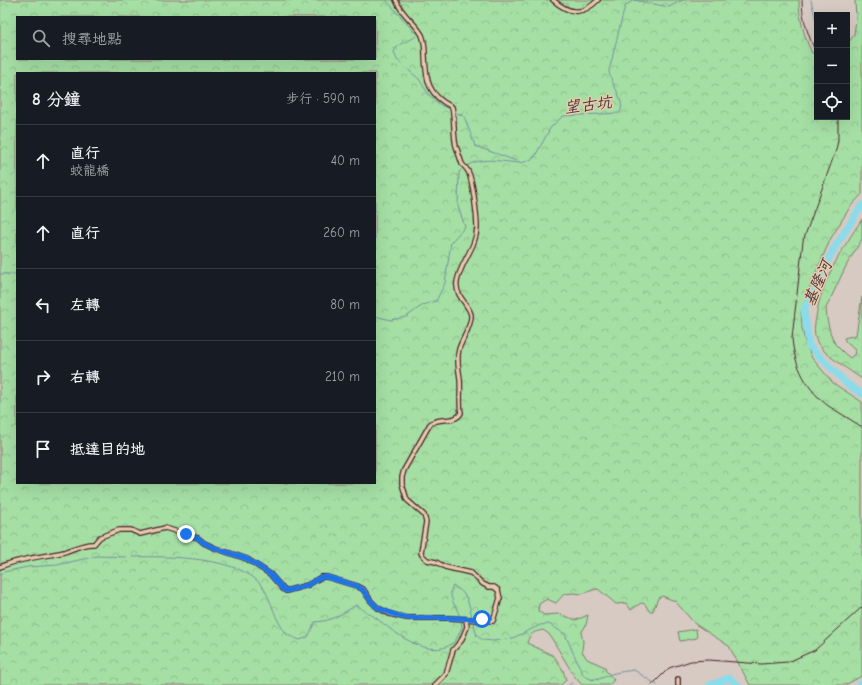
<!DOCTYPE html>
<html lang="zh-TW">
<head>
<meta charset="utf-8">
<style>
  :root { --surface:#171b24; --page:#242831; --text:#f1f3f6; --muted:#9ea1a6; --line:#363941 }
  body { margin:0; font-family:"Comic Neue","LXGW WenKai TC",sans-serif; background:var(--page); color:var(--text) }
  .controls { position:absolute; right:12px; top:12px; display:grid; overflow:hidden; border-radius:0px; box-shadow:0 4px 16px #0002 }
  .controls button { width:36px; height:36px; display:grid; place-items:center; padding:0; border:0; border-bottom:1px solid var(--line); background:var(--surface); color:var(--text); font:20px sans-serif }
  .stop { position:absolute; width:12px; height:12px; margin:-9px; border:3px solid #1a73e8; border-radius:50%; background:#fff }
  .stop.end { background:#1a73e8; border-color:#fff; box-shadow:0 1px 4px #0008 }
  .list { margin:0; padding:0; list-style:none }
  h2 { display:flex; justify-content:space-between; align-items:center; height:52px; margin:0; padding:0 16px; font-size:17px }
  h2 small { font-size:13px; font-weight:400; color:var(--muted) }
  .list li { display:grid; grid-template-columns:26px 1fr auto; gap:12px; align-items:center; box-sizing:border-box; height:72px; padding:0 16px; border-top:1px solid var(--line) }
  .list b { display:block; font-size:15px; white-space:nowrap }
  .list p { margin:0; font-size:13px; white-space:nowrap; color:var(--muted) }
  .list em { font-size:13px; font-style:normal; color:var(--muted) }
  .icon { flex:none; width:22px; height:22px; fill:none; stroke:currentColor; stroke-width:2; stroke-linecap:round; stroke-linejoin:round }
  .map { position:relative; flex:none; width:862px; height:685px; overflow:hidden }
  .search { position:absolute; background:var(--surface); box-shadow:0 4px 16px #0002; left:16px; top:16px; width:360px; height:44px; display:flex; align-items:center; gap:10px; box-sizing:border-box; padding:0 14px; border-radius:0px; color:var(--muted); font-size:15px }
  .panel { position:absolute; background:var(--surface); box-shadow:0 4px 16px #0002; left:16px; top:72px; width:360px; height:412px; border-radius:0px }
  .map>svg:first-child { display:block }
  .forest { fill:url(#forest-crowns); stroke:#787f68; fill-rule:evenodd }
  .pitch { fill:#a5dfa4; stroke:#787f68 }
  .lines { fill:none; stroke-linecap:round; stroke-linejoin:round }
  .stream { stroke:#72909e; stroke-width:1 }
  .river { stroke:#8cdbea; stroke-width:7 }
  .minor-casing { stroke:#4a1f2b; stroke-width:6 }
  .minor { stroke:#e3ccac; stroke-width:3.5 }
  .rail { stroke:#4a1f2b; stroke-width:1 }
  .route { stroke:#1a73e8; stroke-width:5 }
  .labels { text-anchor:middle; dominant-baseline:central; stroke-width:3; stroke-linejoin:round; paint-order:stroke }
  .water-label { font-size:16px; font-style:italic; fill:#51323e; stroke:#e3ccac }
</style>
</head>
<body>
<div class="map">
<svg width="862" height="685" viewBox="0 0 862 685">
  <defs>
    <pattern id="forest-crowns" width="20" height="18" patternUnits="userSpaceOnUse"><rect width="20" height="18" fill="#a5dfa4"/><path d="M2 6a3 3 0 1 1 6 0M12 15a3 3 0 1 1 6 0" fill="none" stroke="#90bf8d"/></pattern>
  </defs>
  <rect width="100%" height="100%" fill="#d6cac2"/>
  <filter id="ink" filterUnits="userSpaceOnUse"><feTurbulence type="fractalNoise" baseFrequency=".025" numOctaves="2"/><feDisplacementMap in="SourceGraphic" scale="8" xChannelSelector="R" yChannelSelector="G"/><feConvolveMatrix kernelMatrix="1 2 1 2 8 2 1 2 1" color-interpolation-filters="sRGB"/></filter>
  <g filter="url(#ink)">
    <g class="forest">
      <path d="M0,0H799C799,18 804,37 812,53H817V117H847V44L854,35L856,18L855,0H862V194L850,207L831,238L812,281L801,312L802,328L805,342L812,358L833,383L862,402V676L845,685H750L729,646L695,624L675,601L662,596L658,598L653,611H649L645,604L641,603L631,610L626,603L616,604L598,589L593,590L582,594L573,593L564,594L556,603L547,599L539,604L538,611L544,615L559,614L576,620L588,615L586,625L581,633L583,641L582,651L587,659L605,667L606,671L614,680L609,685H582L575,677L549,634L543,630C533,632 530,633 527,643L554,656L563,670L566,680L561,685H0ZM17,17H375V59H17ZM17,73H375V483H17Z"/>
      <path d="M862,219V239L846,266L826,308L827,319L830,332L835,344L845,354L850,358L854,355L855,350L846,342L844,338L856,335L862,297V379C851,371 826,356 819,345C813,337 814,327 816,318C821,280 842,250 862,219Z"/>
    </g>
    <path class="pitch" d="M696,629L697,638L680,641L678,632Z"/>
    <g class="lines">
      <g class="stream">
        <path d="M386,0L417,35C408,44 399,40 394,52L397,60L401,63"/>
        <path d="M811,0L817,25V43"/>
        <path d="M406,68L419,79L429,95L442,106L450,109"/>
        <path d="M457,113L464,116L475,146L522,163L534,158L551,127L563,116L620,113C626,100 611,85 609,71L625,6L634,0L669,7L683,0"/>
        <path d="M467,166C480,156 504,162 519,163"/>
        <path d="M0,274H17"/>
        <path d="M375,316L391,320L406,317L423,305L436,301L445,283L451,242L465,227L458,206L459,172L461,170"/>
        <path d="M132,557C166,556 241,556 263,587C272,601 275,621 286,633C289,637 296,638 300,640L308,637L315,622C332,621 342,614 356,605C362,610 369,613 376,618C394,632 429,661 453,643C457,639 460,632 462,627L461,620"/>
        <path d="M0,575L4,572L27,567L57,565L97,556L126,557"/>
        <path d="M460,617C457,607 446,595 453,586C467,592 469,603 472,617"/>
        <path d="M473,621L477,636L483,640L493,641L513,638L540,625L549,624L565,634L583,675C595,683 599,679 611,674C618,672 627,671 634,670L657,685"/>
        <path d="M569,685L572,683"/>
      </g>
      <g class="river">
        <path d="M862,205L833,250L804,309L809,346L847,384L862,394"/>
        <path d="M710,685L729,678L738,685"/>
        <path d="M859,685L862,683"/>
      </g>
      <defs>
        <g id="minor">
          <path d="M553,0C569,14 582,16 598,0"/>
          <path d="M0,567C19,558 43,557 64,552C73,549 84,543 94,544L100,537L119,530H131L140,534L165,528L198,538L204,543L215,548L247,559L270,574L283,589L286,591L308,585L321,577H327L357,586L363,589L371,601L378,608L390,614L398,616L407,618H450L493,621L500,598L498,590L494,587H489L483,584L471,573L445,567L436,562L427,560L422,555L421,552L426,522L424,515L407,500L402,484V477L404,470L430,424C440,416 455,424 461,413C459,402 461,391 460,379C459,369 456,360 459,349C462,339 472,326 471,315C469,304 455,297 457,282C460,263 476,248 477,228C477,216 473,181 468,171C466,168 464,166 462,164C460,158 458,152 456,146C453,134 455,120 452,107C428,95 426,81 425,56C425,49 425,42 422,35C415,22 402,16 396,0"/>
          <path d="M678,679V685"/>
          <path d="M435,685L446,674L453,650L461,641L467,627L466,619"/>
        </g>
      </defs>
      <use href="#minor" class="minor-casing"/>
      <use href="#minor" class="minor"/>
      <g class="rail">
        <path d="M802,0C802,20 809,37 817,55"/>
        <path d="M838,117V140L836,150L803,241L792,338C794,365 807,391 830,407C841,414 852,420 862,427"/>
        <path d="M652,685L669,668L691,661L709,660L761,664L788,662L815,650L862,607"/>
      </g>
    </g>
  </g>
  <g class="lines" filter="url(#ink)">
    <path class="route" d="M186,534L198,538L204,543L215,548L247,559L270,574L283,589L286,591L308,585L321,577H327L357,586L363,590L371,601L378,608L398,616L407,618H450L482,619"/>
  </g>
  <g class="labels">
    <g class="water-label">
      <text transform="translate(588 105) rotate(-7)">望古坑</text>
      <text transform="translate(818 283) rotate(-66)">基隆河</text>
    </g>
  </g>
</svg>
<div class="controls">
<button>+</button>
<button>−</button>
<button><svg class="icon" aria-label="locate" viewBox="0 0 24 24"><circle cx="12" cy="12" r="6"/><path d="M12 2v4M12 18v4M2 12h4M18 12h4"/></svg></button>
</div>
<div class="stop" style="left:482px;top:619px"></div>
<div class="stop end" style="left:186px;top:534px"></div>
<div class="search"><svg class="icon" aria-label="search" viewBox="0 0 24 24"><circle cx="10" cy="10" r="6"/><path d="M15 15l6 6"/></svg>搜尋地點</div>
<section class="panel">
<h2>8 分鐘<small>步行 · 590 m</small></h2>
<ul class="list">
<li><svg class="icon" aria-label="ahead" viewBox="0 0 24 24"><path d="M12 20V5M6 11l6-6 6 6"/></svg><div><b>直行</b><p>蛟龍橋</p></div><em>40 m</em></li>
<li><svg class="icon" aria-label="ahead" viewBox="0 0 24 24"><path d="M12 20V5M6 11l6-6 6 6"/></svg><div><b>直行</b></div><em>260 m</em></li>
<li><svg class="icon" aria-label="left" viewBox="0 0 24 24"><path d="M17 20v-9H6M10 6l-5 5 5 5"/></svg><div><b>左轉</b></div><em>80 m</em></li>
<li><svg class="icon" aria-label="right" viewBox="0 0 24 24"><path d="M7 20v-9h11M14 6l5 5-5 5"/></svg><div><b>右轉</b></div><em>210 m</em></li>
<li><svg class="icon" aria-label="arrive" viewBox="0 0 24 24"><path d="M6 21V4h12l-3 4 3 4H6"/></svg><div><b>抵達目的地</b></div></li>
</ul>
</section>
</div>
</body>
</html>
